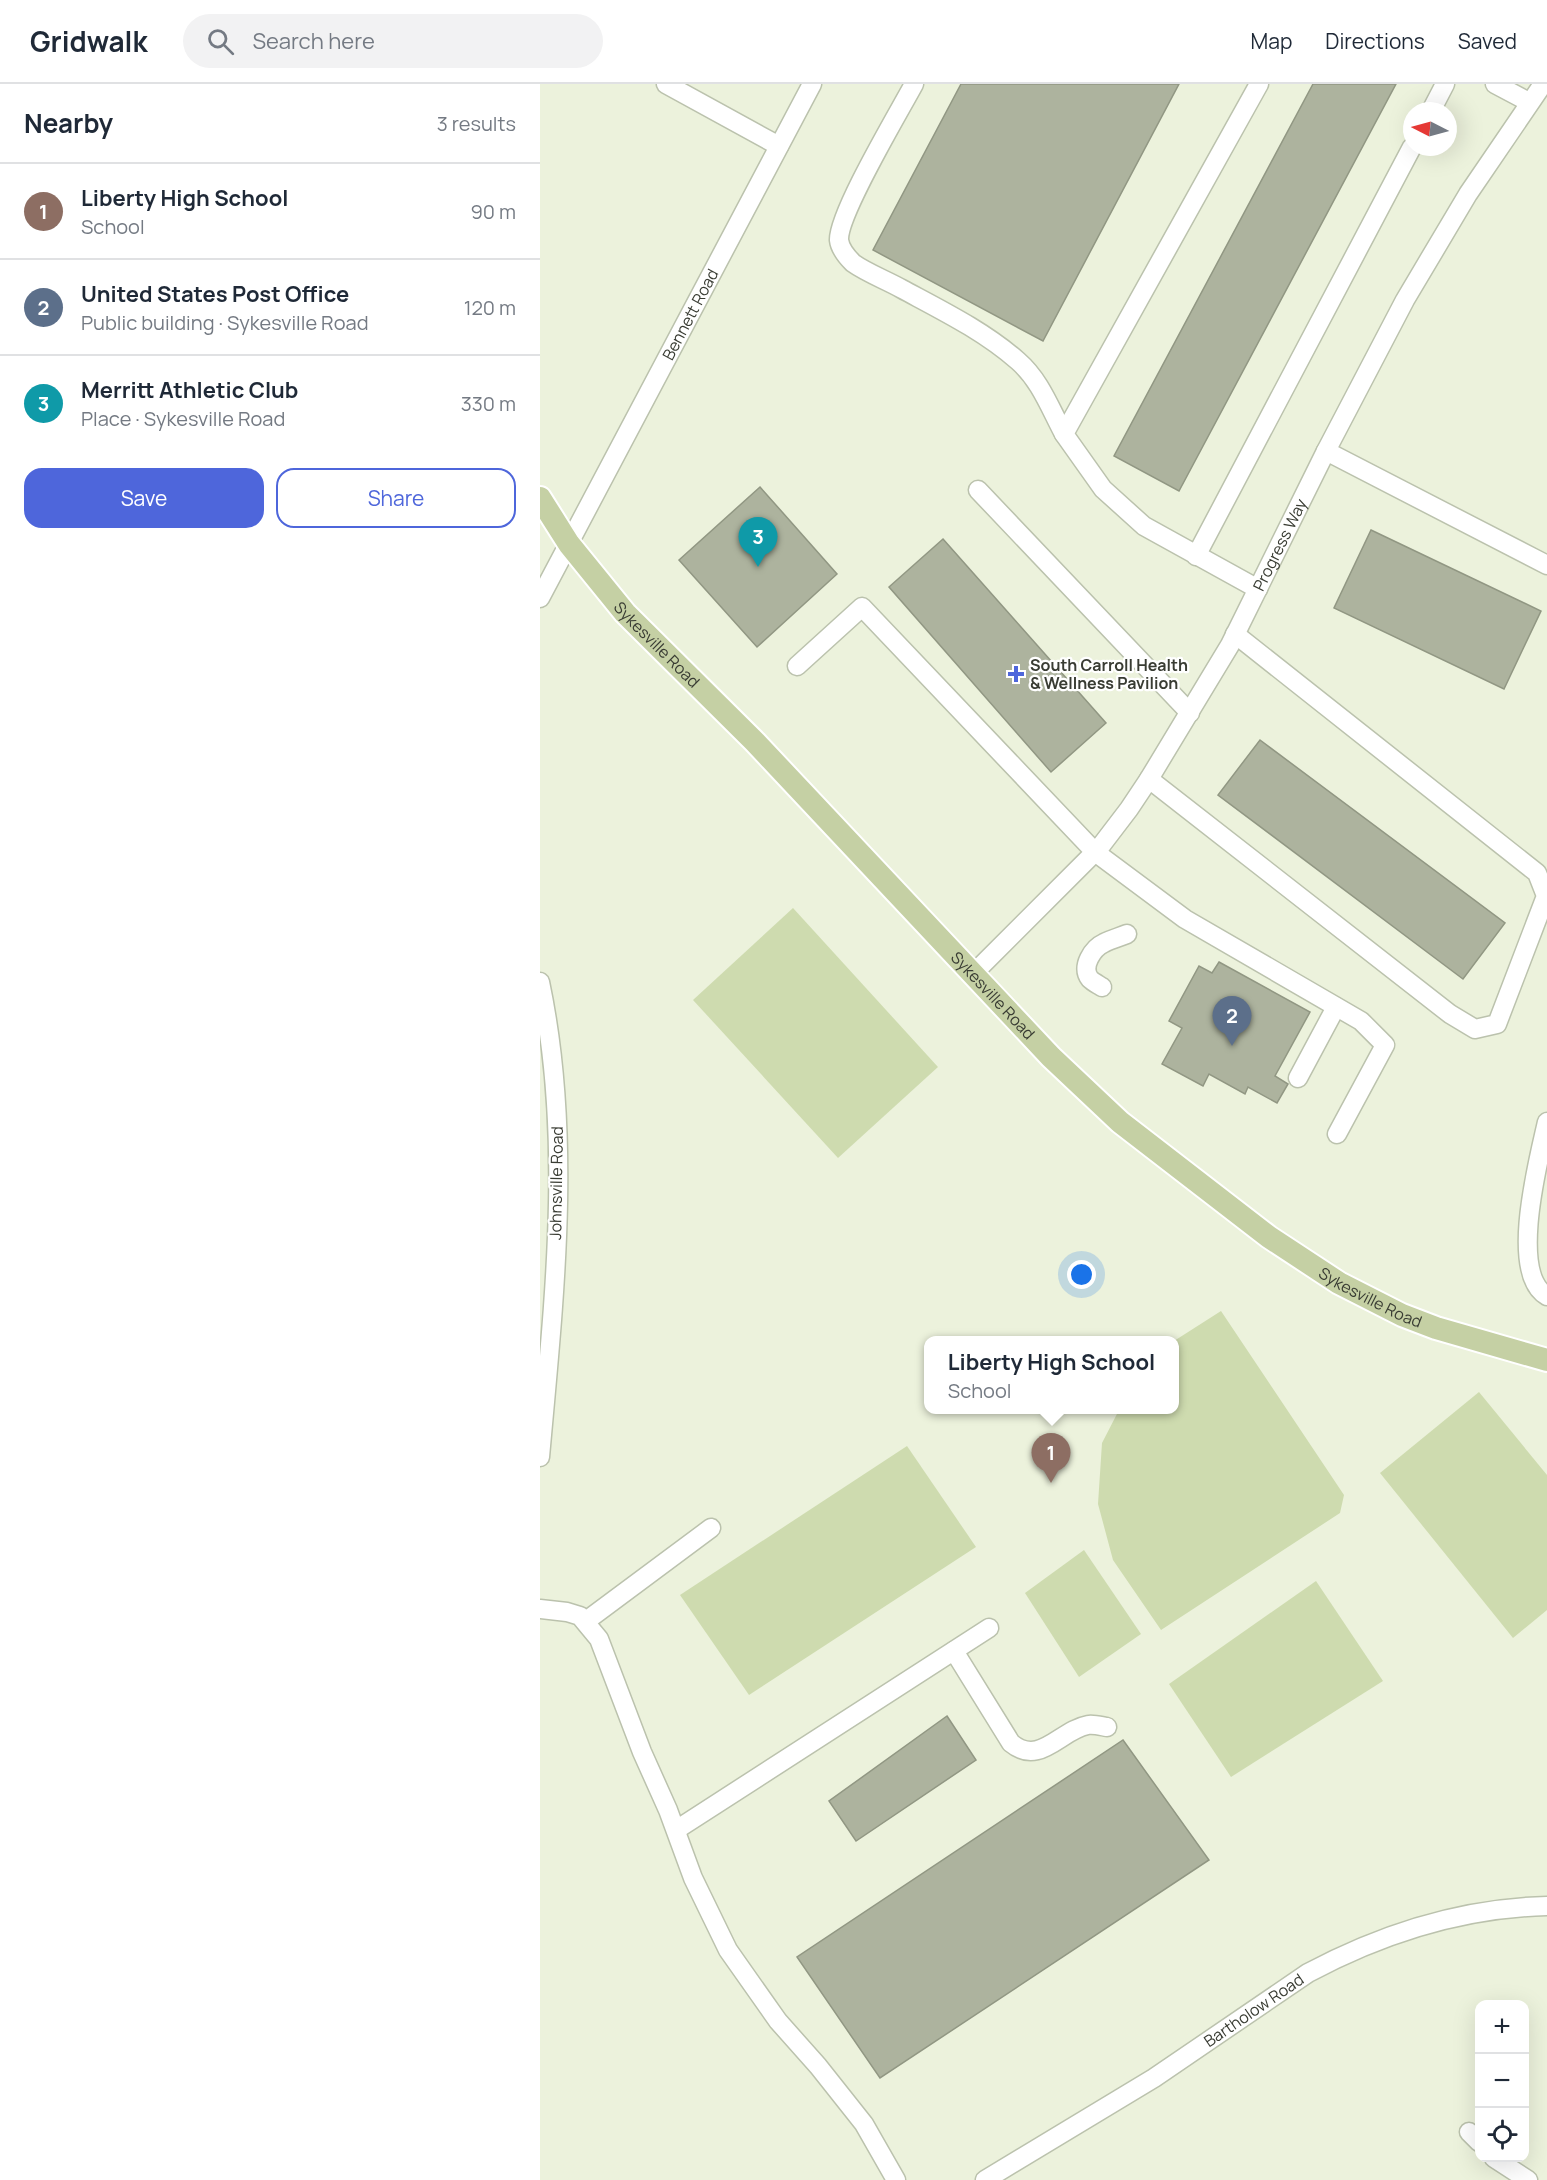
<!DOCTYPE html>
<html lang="en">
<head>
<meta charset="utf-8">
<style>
  :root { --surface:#fff; --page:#f2f2f3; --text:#1f2937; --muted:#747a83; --line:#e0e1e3; --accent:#4e66db }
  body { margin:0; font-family:Manrope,sans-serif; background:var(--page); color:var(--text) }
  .controls { position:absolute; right:18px; bottom:18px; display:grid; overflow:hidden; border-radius:12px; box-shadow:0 6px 24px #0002 }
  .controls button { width:54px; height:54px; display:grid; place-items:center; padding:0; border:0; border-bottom:2px solid var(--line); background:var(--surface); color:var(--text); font:30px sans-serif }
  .compass { position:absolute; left:863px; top:18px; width:54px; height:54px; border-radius:50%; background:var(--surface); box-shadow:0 6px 24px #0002; rotate:276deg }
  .you { position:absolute; left:542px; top:1191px; width:21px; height:21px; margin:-15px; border:4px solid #fff; border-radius:50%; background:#1a73e8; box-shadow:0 0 0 9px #1a73e833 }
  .badge { display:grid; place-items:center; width:39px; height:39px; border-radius:50%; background:var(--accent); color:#fff; font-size:20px; font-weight:700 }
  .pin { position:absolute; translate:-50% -50px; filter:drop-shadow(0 2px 3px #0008) }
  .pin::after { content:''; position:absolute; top:32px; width:21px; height:18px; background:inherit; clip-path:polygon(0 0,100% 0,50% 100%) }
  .popup { position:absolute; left:384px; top:1252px; width:255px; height:78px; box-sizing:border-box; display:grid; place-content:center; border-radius:12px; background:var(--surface); filter:drop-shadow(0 2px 4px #0005); font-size:20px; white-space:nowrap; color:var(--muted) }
  .popup b { font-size:22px; color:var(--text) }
  .popup::after { content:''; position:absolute; left:50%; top:100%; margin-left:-12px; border:12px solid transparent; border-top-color:var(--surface) }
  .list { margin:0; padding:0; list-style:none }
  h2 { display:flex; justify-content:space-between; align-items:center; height:78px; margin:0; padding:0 24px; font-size:26px }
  h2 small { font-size:20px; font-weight:400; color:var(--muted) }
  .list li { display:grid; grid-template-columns:39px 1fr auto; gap:18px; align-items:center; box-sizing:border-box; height:96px; padding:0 24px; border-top:2px solid var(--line) }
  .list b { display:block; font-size:22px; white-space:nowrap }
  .list p { margin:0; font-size:20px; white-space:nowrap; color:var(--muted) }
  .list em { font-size:20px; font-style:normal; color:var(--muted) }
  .actions { display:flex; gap:12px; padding:18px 24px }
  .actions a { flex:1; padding:14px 0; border:2px solid var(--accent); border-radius:18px; text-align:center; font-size:21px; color:var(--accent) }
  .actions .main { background:var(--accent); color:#fff }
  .icon { flex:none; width:33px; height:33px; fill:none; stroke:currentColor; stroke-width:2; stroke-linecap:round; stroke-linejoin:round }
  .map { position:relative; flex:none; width:1007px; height:2096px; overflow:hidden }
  header { display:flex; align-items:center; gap:36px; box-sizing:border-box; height:84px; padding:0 30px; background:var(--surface); border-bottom:2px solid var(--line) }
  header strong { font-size:28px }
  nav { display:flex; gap:33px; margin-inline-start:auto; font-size:21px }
  .search { width:420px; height:54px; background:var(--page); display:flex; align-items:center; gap:15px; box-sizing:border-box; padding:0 21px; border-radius:33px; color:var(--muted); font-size:22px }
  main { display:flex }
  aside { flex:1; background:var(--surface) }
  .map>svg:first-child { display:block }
  .green { fill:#cedbaf }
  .building { fill:#adb39e; stroke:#919783; stroke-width:1.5 }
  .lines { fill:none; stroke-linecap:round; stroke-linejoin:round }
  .minor-casing { stroke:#bbc2ad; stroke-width:21 }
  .major-casing { stroke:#fff; stroke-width:26 }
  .minor { stroke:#fff; stroke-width:18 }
  .major { stroke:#c5d0a4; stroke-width:22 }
  .poi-dot { fill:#4e66db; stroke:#fff; stroke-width:2 }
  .labels { text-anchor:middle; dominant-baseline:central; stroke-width:4.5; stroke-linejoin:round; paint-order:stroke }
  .street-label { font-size:16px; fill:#393c33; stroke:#fff }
  .poi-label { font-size:16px; font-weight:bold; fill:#393c33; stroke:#fff; text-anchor:start }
</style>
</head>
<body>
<header>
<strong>Gridwalk</strong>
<div class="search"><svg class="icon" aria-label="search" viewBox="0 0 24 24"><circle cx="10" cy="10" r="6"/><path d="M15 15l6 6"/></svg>Search here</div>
<nav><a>Map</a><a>Directions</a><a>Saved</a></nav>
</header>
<main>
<aside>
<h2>Nearby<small>3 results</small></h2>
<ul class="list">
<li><span class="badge" style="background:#8d6e63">1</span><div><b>Liberty High School</b><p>School</p></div><em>90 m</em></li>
<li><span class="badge" style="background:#5c6f8a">2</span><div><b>United States Post Office</b><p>Public building · Sykesville Road</p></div><em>120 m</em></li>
<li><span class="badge" style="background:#0f9aa8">3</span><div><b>Merritt Athletic Club</b><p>Place · Sykesville Road</p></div><em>330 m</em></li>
</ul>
<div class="actions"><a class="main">Save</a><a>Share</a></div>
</aside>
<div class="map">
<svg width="1007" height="2096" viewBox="0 0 1007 2096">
  <rect width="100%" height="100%" fill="#ecf2dc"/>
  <g class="green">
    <path d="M253,824L398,983L298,1074L153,916Z"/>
    <path d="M681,1227L804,1411L800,1429L621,1546L573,1476L558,1420L562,1359L579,1326H634V1257Z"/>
    <path d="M939,1308L1007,1391V1526L973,1554L840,1389Z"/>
    <path d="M367,1362L436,1463L209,1611L140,1511Z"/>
    <path d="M544,1466L601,1550L539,1593L485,1509Z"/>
    <path d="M776,1497L843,1597L691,1693L629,1600Z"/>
  </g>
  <g class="building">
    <path d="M421,0H639L503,257L333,166Z"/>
    <path d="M773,0H856L639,407L574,372Z"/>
    <path d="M220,403L297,490L217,563L139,476Z"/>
    <path d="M831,446L1001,527L964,605L794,524Z"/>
    <path d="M403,455L566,639L511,688L349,503Z"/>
    <path d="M720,656L965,839L923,895L678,711Z"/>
    <path d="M679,878L770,928L735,992L748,1000L737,1019L708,1003L705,1010L669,990L663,1002L622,980L642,944L629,937L659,882L672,889Z"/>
    <path d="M407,1632L436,1676L316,1757L289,1717Z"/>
    <path d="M583,1656L669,1776L340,1994L257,1873Z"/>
  </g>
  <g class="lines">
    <defs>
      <g id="minor">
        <path d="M126,0L239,62"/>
        <path d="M374,0C359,28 298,130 299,156C300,165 307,173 313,179C327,189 346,196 362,205C401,226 444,247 478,277C500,296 510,324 524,350"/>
        <path d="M955,0L989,18"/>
        <path d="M891,27L905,0"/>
        <path d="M786,367L1007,481"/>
        <path d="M438,406L650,629"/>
        <path d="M656,472L872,63"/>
        <path d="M718,505L604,442L563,405L524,350L719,0"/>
        <path id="s1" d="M0,514L272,0"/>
        <path d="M257,582L322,523L555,768L645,835L821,937L845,961L797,1050"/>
        <path d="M609,695L910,930L935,945L957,940L1006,812L997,789L695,550"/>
        <path id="s2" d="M433,890L560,763L589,725L609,695L690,561L786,367L865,216L928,110L1003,0"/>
        <path d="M0,898C33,1054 14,1216 0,1373"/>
        <path d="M562,903C559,901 553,898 550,895C540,883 553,864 564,859C572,855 580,853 587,850"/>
        <path d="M758,994L796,923"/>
        <path d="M1007,1038C999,1074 968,1190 1007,1212"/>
        <path d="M0,1525L27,1528L40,1532L59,1555L102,1668L128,1726L153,1794L188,1866L238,1937L278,1982L324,2040L356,2096"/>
        <path d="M46,1537L171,1444"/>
        <path d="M414,1567L471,1659C500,1683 520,1646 548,1641C553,1640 561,1642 567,1643"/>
        <path d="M136,1746L449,1544"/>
        <path d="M929,2048L939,2058"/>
        <path d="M954,2074L988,2096"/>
        <path id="s3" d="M445,2096L614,1994L768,1889C843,1849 922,1824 1007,1822"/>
      </g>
      <g id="major">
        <path id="s4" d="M0,414L29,460L85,529L215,658L511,973L580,1038L729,1153L799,1199L862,1231L896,1244L1007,1276"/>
      </g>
    </defs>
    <use href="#minor" class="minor-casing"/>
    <use href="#major" class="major-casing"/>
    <use href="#minor" class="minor"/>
    <use href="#major" class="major"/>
  </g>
  <path class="poi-dot" d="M473 581h6v6h6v6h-6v6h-6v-6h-6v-6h6z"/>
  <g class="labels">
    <g class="street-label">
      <text stroke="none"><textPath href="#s1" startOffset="321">Bennett Road</textPath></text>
      <text stroke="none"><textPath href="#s2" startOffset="532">Progress Way</textPath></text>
      <text stroke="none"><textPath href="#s4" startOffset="188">Sykesville Road</textPath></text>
      <text stroke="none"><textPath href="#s4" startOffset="674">Sykesville Road</textPath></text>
      <text transform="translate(16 1099) rotate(-89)">Johnsville Road</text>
      <text stroke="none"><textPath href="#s4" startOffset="1160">Sykesville Road</textPath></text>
      <text stroke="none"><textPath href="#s3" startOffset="318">Bartholow Road</textPath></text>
    </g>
    <g class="poi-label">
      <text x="490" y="581">South Carroll Health<tspan x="490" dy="18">&amp; Wellness Pavilion</tspan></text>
    </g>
  </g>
</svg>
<div class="controls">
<button>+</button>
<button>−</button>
<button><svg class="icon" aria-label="locate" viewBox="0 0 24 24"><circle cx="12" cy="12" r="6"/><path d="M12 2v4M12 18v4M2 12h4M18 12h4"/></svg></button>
</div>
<svg class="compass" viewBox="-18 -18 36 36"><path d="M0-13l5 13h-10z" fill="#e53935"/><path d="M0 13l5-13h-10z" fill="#747a83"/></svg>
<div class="you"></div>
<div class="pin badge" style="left:511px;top:1399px;background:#8d6e63">1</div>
<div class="popup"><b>Liberty High School</b>School</div>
<div class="pin badge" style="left:692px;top:962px;background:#5c6f8a">2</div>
<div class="pin badge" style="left:218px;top:483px;background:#0f9aa8">3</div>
</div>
</main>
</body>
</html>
